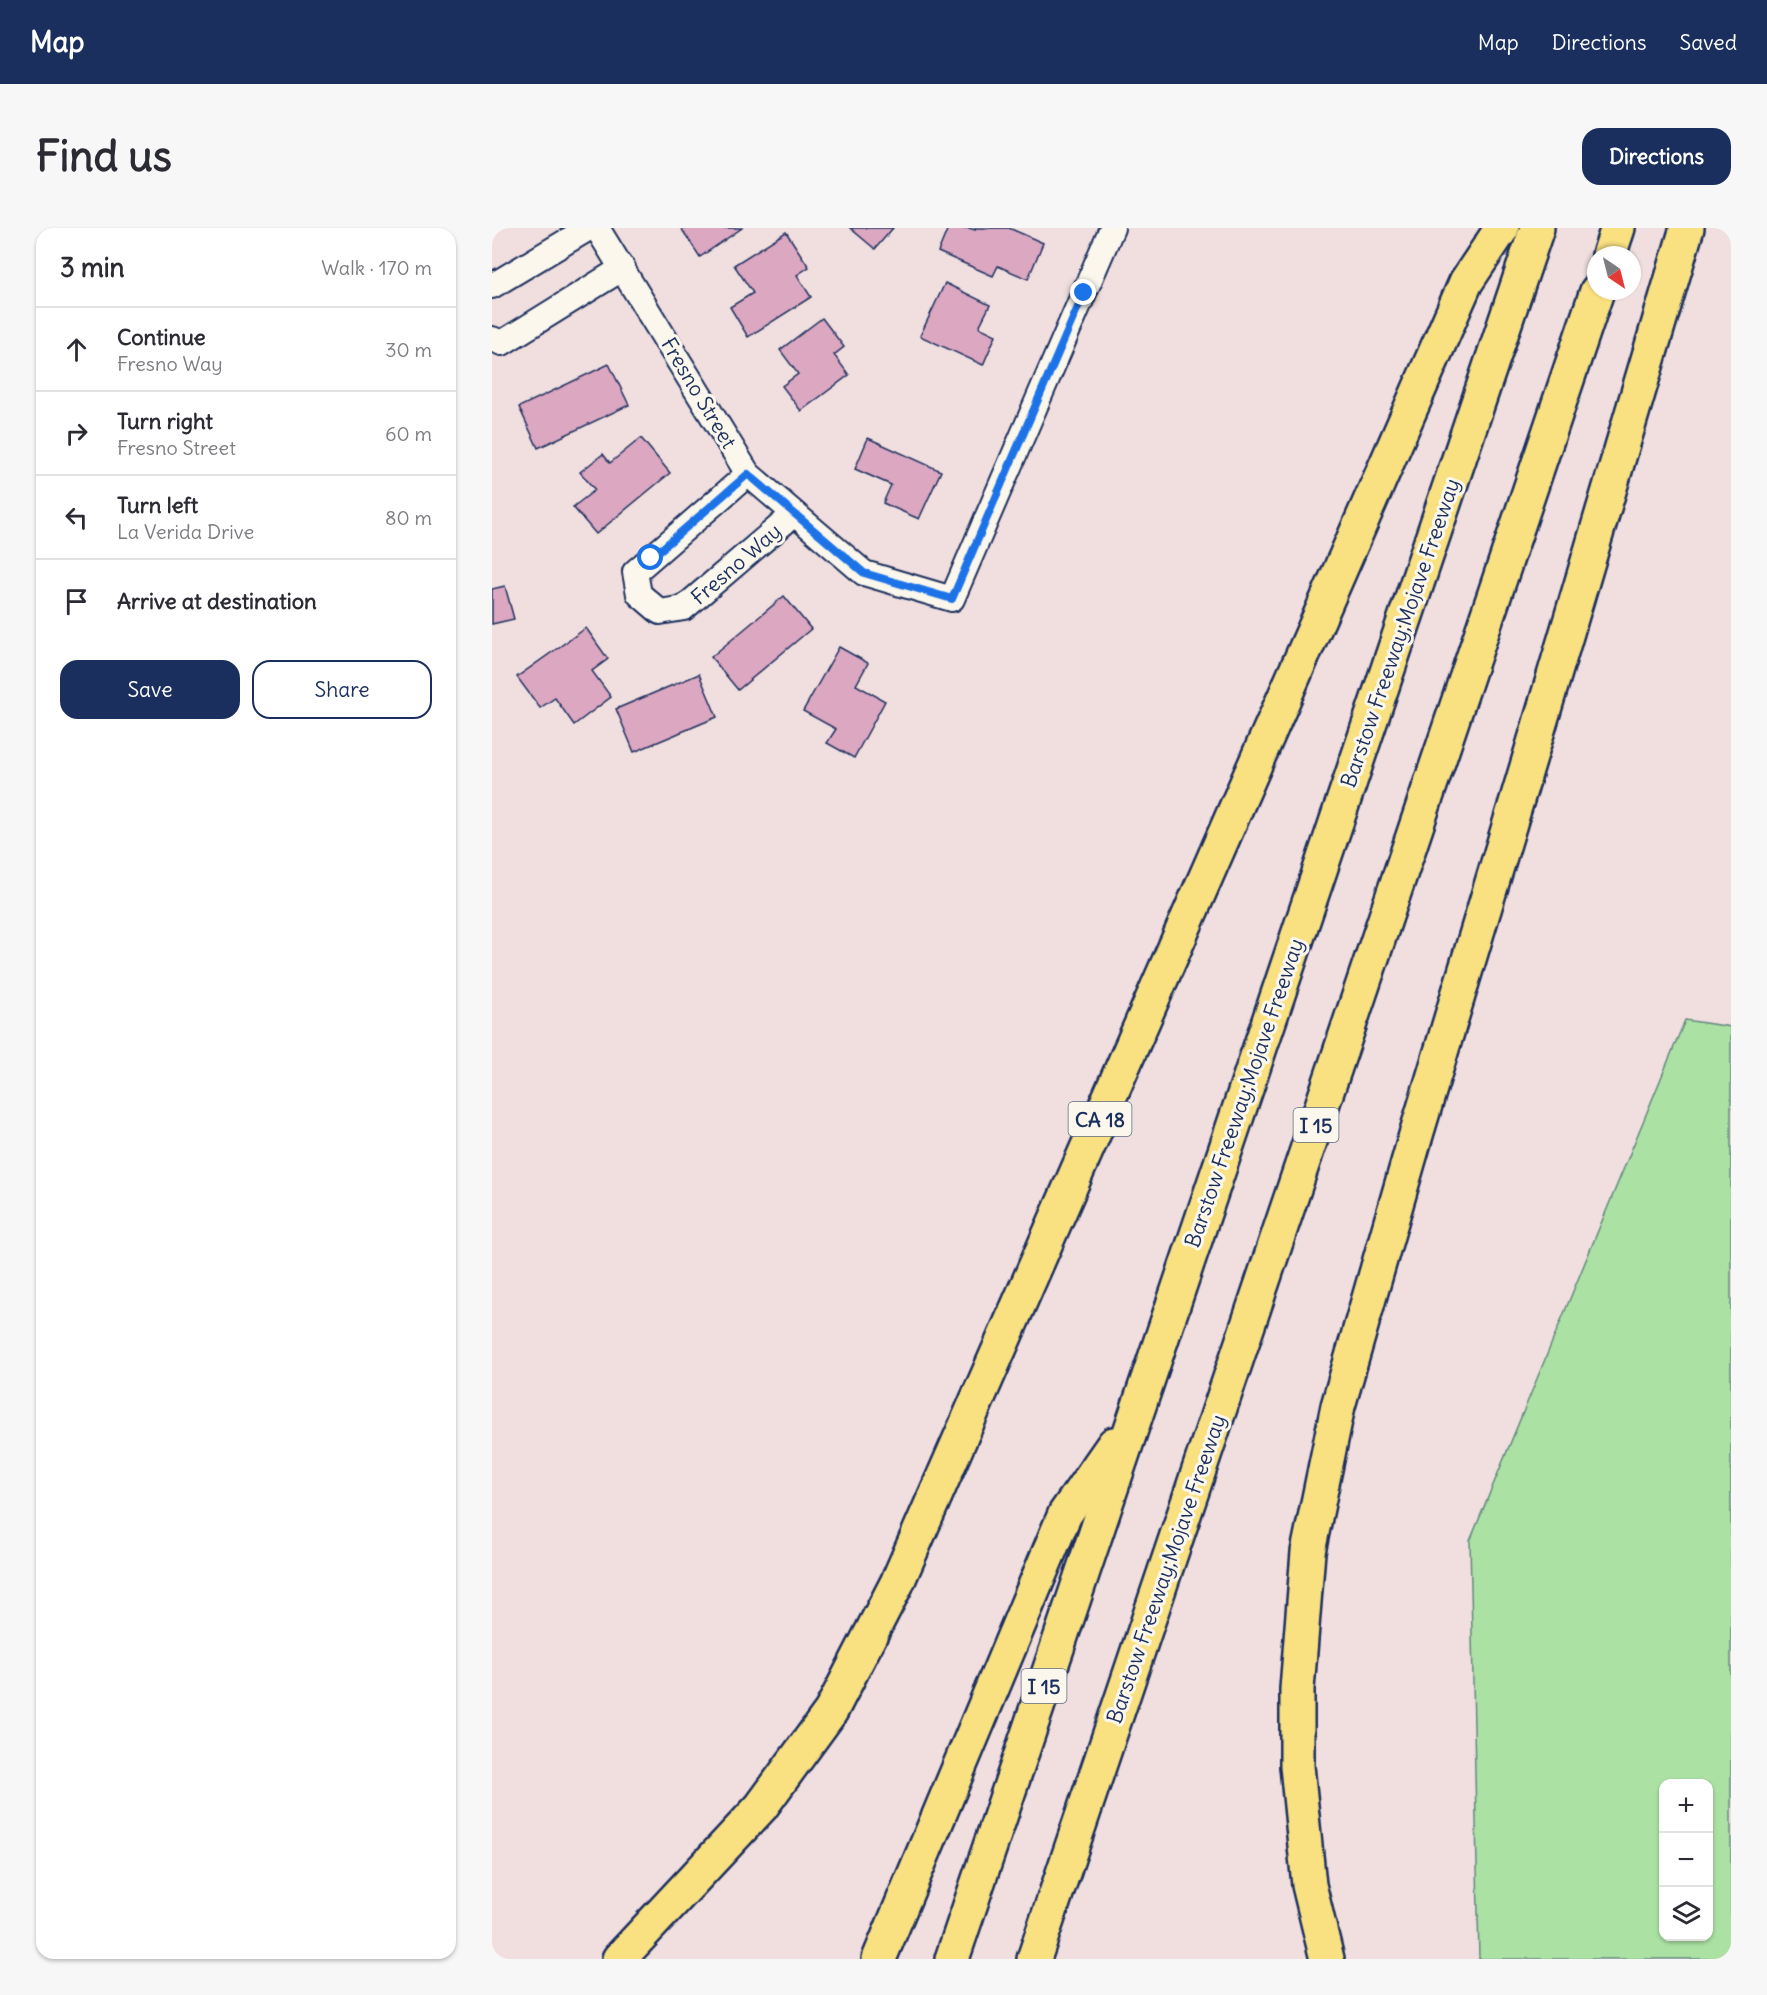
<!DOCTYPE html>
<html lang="en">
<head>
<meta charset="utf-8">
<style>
  :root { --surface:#fff; --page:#f7f7f7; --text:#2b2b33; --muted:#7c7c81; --line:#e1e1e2; --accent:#1b2f5e }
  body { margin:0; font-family:Delius,sans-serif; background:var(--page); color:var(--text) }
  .controls { position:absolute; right:18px; bottom:18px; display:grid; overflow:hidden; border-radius:12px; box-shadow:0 2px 4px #0004 }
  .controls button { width:54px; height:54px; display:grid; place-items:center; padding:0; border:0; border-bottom:2px solid var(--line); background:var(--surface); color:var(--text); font:30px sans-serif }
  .compass { position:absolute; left:1095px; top:18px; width:54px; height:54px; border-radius:50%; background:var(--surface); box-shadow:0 2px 4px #0004; rotate:145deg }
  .stop { position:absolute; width:18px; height:18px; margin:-14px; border:4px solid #1a73e8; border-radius:50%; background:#fff }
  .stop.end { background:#1a73e8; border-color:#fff; box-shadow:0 2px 6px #0008 }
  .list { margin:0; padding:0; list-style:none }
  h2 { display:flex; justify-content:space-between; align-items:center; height:78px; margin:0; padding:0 24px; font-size:26px }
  h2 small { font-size:20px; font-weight:400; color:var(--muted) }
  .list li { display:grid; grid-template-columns:39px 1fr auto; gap:18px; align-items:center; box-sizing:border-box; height:84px; padding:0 24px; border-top:2px solid var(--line) }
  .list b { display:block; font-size:22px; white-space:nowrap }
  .list p { margin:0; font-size:20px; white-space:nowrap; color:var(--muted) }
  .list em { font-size:20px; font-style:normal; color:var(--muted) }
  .actions { display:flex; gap:12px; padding:18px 24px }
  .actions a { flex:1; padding:14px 0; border:2px solid var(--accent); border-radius:18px; text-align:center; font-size:21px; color:var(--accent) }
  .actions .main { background:var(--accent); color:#fff }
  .icon { flex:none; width:33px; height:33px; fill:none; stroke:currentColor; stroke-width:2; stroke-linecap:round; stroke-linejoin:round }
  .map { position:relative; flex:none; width:1239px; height:1731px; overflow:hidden; border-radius:18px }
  header { display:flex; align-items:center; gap:36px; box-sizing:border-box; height:84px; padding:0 30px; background:var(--accent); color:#fff }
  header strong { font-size:28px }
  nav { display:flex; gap:33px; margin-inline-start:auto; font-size:21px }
  .intro { display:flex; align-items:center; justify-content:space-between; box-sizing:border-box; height:144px; padding:0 36px }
  h1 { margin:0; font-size:42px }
  .button { padding:15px 27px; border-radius:18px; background:var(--accent); color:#fff; font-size:21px; font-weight:700 }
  main { display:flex; gap:36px; padding:0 36px }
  aside { flex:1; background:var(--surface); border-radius:18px; box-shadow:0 2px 4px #0004 }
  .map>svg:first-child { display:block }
  .green { fill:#abe1a3; stroke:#638880; stroke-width:1.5; fill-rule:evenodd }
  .building { fill:#dba7c1; stroke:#1b2f5e; stroke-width:1.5 }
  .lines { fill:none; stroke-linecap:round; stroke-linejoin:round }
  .street-casing { stroke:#1b2f5e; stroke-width:28 }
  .highway-casing { stroke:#1b2f5e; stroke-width:38 }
  .street { stroke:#fbf7ec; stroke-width:24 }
  .highway { stroke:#f9e181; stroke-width:33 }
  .route { stroke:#1a73e8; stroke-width:8 }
  .labels { text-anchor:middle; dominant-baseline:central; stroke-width:6; stroke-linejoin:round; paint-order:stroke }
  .shield { fill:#fbf7ec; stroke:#5e6b89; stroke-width:1.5 }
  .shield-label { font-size:20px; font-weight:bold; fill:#1b2f5e }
  .street-label { font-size:21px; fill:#1b2f5e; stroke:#fbf7ec }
</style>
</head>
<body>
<header>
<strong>Map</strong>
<nav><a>Map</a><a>Directions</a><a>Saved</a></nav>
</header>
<div class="intro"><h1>Find us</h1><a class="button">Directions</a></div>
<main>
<aside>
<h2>3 min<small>Walk · 170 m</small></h2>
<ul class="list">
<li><svg class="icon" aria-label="ahead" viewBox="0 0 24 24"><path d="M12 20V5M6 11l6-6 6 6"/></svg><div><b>Continue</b><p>Fresno Way</p></div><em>30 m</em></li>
<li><svg class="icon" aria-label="right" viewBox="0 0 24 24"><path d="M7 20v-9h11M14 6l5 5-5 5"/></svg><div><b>Turn right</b><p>Fresno Street</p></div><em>60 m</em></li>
<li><svg class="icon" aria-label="left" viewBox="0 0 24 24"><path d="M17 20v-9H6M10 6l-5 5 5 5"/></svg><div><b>Turn left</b><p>La Verida Drive</p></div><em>80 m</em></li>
<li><svg class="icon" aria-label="arrive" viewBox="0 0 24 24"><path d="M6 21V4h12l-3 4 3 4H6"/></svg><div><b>Arrive at destination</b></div></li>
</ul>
<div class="actions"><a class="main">Save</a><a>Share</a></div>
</aside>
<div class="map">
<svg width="1239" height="1731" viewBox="0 0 1239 1731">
  <rect width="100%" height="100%" fill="#f1dfdf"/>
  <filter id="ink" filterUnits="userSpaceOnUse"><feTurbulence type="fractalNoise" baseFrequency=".0167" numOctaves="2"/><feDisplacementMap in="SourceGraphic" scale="12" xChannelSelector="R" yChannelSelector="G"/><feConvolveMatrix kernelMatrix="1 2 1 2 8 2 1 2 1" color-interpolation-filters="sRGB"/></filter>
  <g filter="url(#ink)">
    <path class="green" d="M1193,792L1239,799V1731H987L978,1313ZM1172,1556H1216V1708H1172Z"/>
    <g class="building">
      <path d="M189,0H250L208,29Z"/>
      <path d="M358,0H401L383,21Z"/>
      <path d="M456,0H477L483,2V0H517L551,15L536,51L506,38L501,48L446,24Z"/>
      <path d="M294,4L317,39L305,47L319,69L256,109L238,79L261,65L242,37Z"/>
      <path d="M453,55L498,77L487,99L504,107L491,137L428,108Z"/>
      <path d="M330,90L352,119L342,127L357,147L309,183L290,158L306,146L288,122Z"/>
      <path d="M117,136L137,177L46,220L27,179Z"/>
      <path d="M149,210L178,245L104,306L81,279L103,262L88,244L111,226L118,235Z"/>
      <path d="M376,210L449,243L427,291L391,275L399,257L363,241Z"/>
      <path d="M13,358L22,391L0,396V361Z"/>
      <path d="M292,368L319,401L246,462L219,429Z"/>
      <path d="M94,400L116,431L100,443L119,469L82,497L63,470L48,480L25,449Z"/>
      <path d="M347,419L376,435L364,457L393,473L362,530L335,515L344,501L311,483Z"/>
      <path d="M207,446L225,489L142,524L124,481Z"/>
    </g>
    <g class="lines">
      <defs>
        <g id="street">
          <path d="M105,0L256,246L372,345L460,371L620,0"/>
          <path d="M0,58L97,0"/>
          <path d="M0,111L10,115L131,40"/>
          <path d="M256,246L143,344L147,366L168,384L192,380L302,286"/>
        </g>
        <g id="highway">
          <path d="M1117,27L1126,0"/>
          <path d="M127,1731L269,1579L339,1483L405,1355L974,54L1010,0"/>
          <path d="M387,1731L573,1286L622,1216"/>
          <path d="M460,1731L1045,0"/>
          <path d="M542,1731L1105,63"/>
          <path d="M835,1731L817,1657L805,1538V1461L816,1324L846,1178L924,907L1040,522L1195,0"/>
        </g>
      </defs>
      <use href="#street" class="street-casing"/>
      <use href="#highway" class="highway-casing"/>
      <use href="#street" class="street"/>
      <use href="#highway" class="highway"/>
    </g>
  </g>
  <g class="lines" filter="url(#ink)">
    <path class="route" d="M159,330L256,246L372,345L460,371L592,65"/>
  </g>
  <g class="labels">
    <g class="shield">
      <rect x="576.5" y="874" width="63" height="34" rx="4.5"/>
      <rect x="801.5" y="880" width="45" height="34" rx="4.5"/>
      <rect x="529.5" y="1441" width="45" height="34" rx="4.5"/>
    </g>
    <g class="shield-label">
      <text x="608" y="891">CA 18</text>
      <text x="824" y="897">I 15</text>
      <text x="552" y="1458">I 15</text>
    </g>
    <g class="street-label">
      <text transform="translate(207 165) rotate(59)">Fresno Street</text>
      <text transform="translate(244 336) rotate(-41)">Fresno Way</text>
      <text transform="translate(908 405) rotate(-71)">Barstow Freeway;Mojave Freeway</text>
      <text transform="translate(752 865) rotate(-71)">Barstow Freeway;Mojave Freeway</text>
      <text transform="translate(674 1341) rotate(-71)">Barstow Freeway;Mojave Freeway</text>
    </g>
  </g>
</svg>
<div class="controls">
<button>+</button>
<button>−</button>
<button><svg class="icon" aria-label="layers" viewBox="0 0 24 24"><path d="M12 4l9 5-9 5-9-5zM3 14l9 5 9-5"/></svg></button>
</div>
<svg class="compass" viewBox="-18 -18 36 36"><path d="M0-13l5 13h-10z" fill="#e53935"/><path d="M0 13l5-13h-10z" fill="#7c7c81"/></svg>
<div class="stop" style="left:159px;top:330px"></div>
<div class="stop end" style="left:592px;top:65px"></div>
</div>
</main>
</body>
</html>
